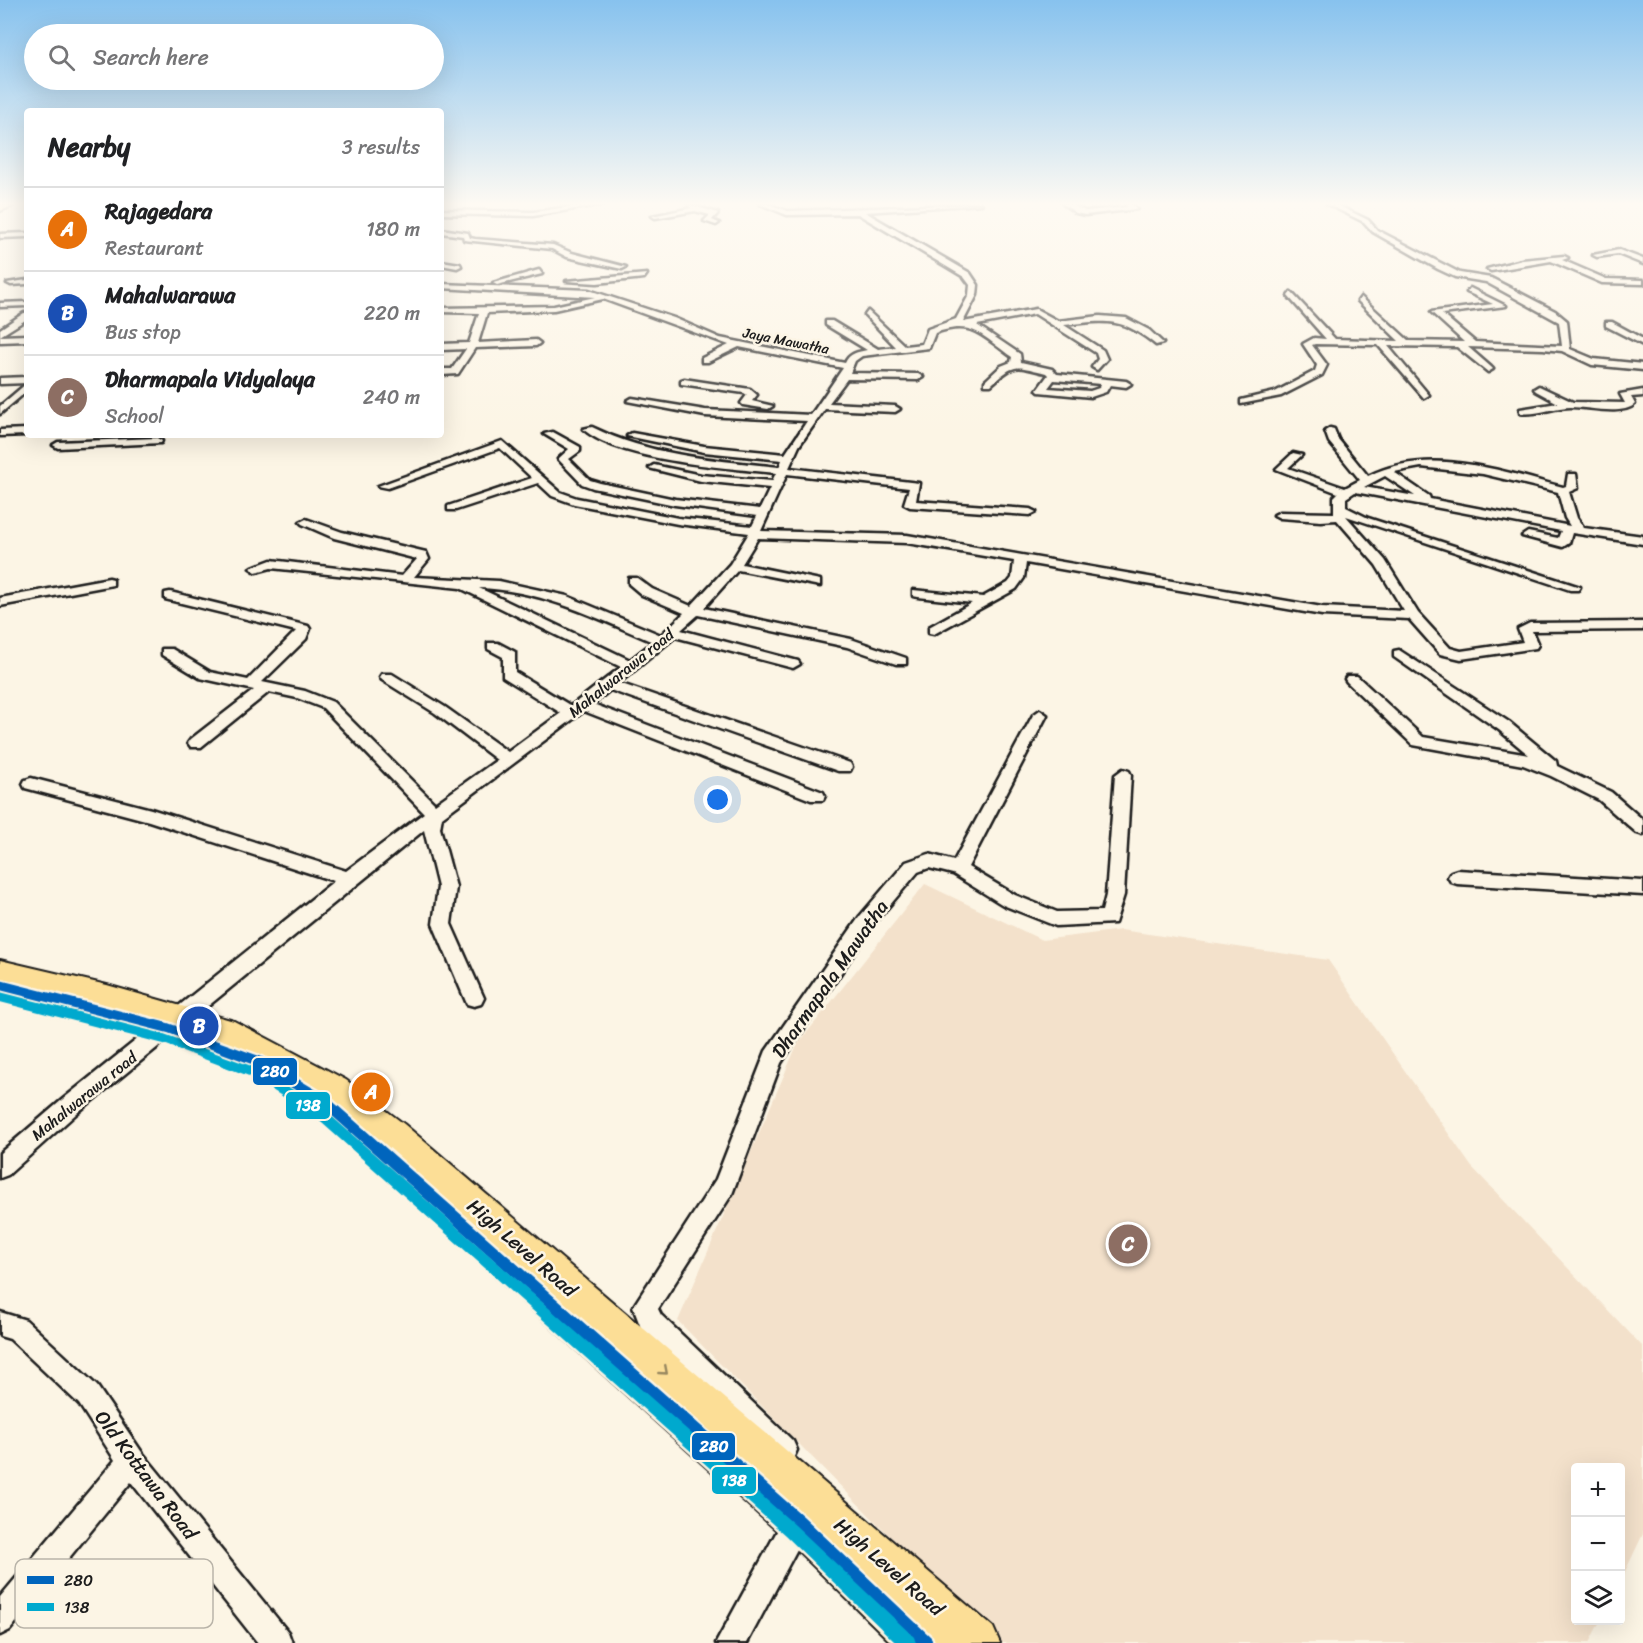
<!DOCTYPE html>
<html lang="en">
<head>
<meta charset="utf-8">
<style>
  :root { --surface:#fff; --page:#f6f6f6; --text:#202124; --muted:#757577; --line:#e0e0e0; --accent:#1f6fb2 }
  body { margin:0; font-family:Sriracha,sans-serif; background:var(--page); color:var(--text) }
  .controls { position:absolute; right:18px; bottom:18px; display:grid; overflow:hidden; border-radius:6px; box-shadow:0 6px 24px #0002 }
  .controls button { width:54px; height:54px; display:grid; place-items:center; padding:0; border:0; border-bottom:2px solid var(--line); background:var(--surface); color:var(--text); font:30px sans-serif }
  .you { position:absolute; left:718px; top:800px; width:21px; height:21px; margin:-15px; border:4px solid #fff; border-radius:50%; background:#1a73e8; box-shadow:0 0 0 9px #1a73e833 }
  .badge { display:grid; place-items:center; width:39px; height:39px; border-radius:50%; background:var(--accent); color:#fff; font-size:20px; font-weight:700 }
  .pin { position:absolute; translate:-50% -50%; border:3px solid #fff; box-shadow:0 2px 6px #0006 }
  .list { margin:0; padding:0; list-style:none }
  h2 { display:flex; justify-content:space-between; align-items:center; height:78px; margin:0; padding:0 24px; font-size:26px }
  h2 small { font-size:20px; font-weight:400; color:var(--muted) }
  .list li { display:grid; grid-template-columns:39px 1fr auto; gap:18px; align-items:center; box-sizing:border-box; height:84px; padding:0 24px; border-top:2px solid var(--line) }
  .list b { display:block; font-size:22px; white-space:nowrap }
  .list p { margin:0; font-size:20px; white-space:nowrap; color:var(--muted) }
  .list em { font-size:20px; font-style:normal; color:var(--muted) }
  .icon { flex:none; width:33px; height:33px; fill:none; stroke:currentColor; stroke-width:2; stroke-linecap:round; stroke-linejoin:round }
  .map { position:relative; flex:none; width:1643px; height:1643px; overflow:hidden }
  .search { position:absolute; background:var(--surface); box-shadow:0 6px 24px #0002; left:24px; top:24px; width:420px; height:66px; display:flex; align-items:center; gap:15px; box-sizing:border-box; padding:0 21px; border-radius:33px; color:var(--muted); font-size:22px }
  .panel { position:absolute; background:var(--surface); box-shadow:0 6px 24px #0002; left:24px; top:108px; width:420px; height:330px; border-radius:6px }
  .map>svg:first-child { display:block }
  .built { fill:#f3e1cb }
  .lines { fill:none; stroke-linecap:round; stroke-linejoin:round }
  .minor-casing { stroke:#1c1c1c; stroke-width:5 }
  .major-casing { stroke:#1c1c1c; stroke-width:5 }
  .highway-casing { stroke:#1c1c1c; stroke-width:4 }
  .minor { fill:#fcf5e5; fill-rule:evenodd }
  .major { fill:#fcde96; fill-rule:evenodd }
  .highway { fill:#fcde96; fill-rule:evenodd }
  .bus-1-casing { stroke:#fcf5e5; stroke-width:5 }
  .bus-2-casing { stroke:#fcf5e5; stroke-width:5 }
  .bus-1 { fill:#0065bd; fill-rule:evenodd }
  .bus-2 { fill:#00a9ce; fill-rule:evenodd }
  .oneway { stroke:#97875f }
  .labels { text-anchor:middle; dominant-baseline:central; stroke-width:5; stroke-linejoin:round; paint-order:stroke }
  .far-street-label { font-size:14px; fill:#1c1c1c; stroke:#fcf5e5 }
  .street-label { font-size:16px; fill:#1c1c1c; stroke:#fcf5e5 }
  .near-street-label { font-size:20px; fill:#1c1c1c; stroke:#fcf5e5 }
  .key { fill:#fcf5e5; stroke:#b9b4a9; stroke-width:1.5 }
  .key-label { font-size:16px; fill:#1c1c1c }
  .line-badge { stroke:#fcf5e5; stroke-width:2 }
  .badge-label { font-size:16px; text-anchor:middle; font-weight:bold; fill:#fff }
</style>
</head>
<body>
<div class="map">
<svg width="1643" height="1643" viewBox="0 0 1643 1643">
  <rect width="100%" height="100%" fill="#fcf5e5"/>
  <filter id="ink" filterUnits="userSpaceOnUse"><feTurbulence type="fractalNoise" baseFrequency=".0167" numOctaves="2"/><feDisplacementMap in="SourceGraphic" scale="12" xChannelSelector="R" yChannelSelector="G"/><feConvolveMatrix kernelMatrix="1 2 1 2 8 2 1 2 1" color-interpolation-filters="sRGB"/></filter>
  <g filter="url(#ink)">
    <path class="built" d="M925,884L1042,940L1121,930L1328,960L1471,1166L1643,1347V1534L1621,1580L1620,1468H1576V1620L1600,1621L1589,1643H995L678,1321L797,1045Z"/>
    <g class="lines">
      <defs>
        <g id="minor">
          <path d="M590,204H604L533,216L441,214V210L533,212Z"/>
          <path d="M688,204L718,213L712,220L719,223L716,225L704,221L710,215L695,211L655,218L652,216L691,208Z"/>
          <path d="M760,204H768L788,211L982,204L865,212L970,273L978,285L977,295L963,322L1036,309L1058,321L1100,316L1126,318L1149,330L1163,343L1156,345C1122,317 1106,320 1064,325L1103,350L1107,359L1097,370L1092,367L1098,359L1096,353L1035,314L977,325L1020,354L1021,362L1052,369L1057,374L1126,381L1131,384L1126,387L1110,385L1106,392L1091,397L1039,392L1037,390L1048,375L1046,373C1015,366 1016,362 991,385H985V381L1001,366L1011,362L1012,357C982,336 973,319 935,333L929,348L862,356L855,361L850,373L918,374L923,377L918,380L847,379L829,403L895,406L900,409L895,412L825,409L799,446L789,468L919,483L916,501L1030,509L1036,512L1030,515L910,507L904,504L909,488L787,474L761,531L907,535L1322,607L1404,611L1376,565L1337,520L1321,521L1280,518L1274,515L1280,512L1334,513V497L1338,493L1276,469L1293,453L1302,455L1288,468L1345,488L1360,480L1329,442L1325,431L1330,428L1334,429L1338,439L1368,476C1430,445 1501,471 1563,487L1566,486L1568,474H1576L1578,488L1569,492L1577,518L1584,528L1643,536V544L1572,533L1569,543L1563,547L1522,536L1528,532L1558,538L1561,531L1355,492L1346,498V507L1368,518L1580,587L1578,590H1570L1346,516L1385,560L1418,613L1450,648L1461,651L1523,642L1518,629L1530,623L1643,622V630L1532,631L1538,645L1536,648L1461,659L1440,654L1409,619L1322,615L1026,563L1024,578L1016,589L934,634L929,633V627L972,603L918,597L913,596V590L983,597L1008,583L1012,578L1014,561L907,543L758,538L742,564L820,580V586L738,570L704,608L851,639L906,658V664H896L847,647L698,615L681,630L798,661L800,664L793,668L675,637L619,683L850,763L852,767L850,771H838L610,690L593,704L823,792L825,796L823,800H811L584,711L442,817L440,828L456,887L451,924L484,998L481,1004L474,1006L467,1004L433,924L438,887L424,830L77,1113L8,1175L0,1178V1153L63,1099L334,881L149,821L25,788L23,784L25,780L31,778L151,809L346,871L424,813L323,708L297,698L269,692L201,747H191L188,743L191,739L254,690L200,678L162,655V649H172L210,672L248,680L296,631L165,599V593L170,592L308,626L310,629L306,639L262,682L305,691L333,702L435,804L497,760L435,713L382,680L380,677L382,674H392L445,707L508,752L561,713L503,677V657L488,649V643H498L515,652V672L571,706L621,667L460,588L271,568L256,572L250,568L271,560L402,576L417,559L334,538L302,524L300,522L306,519L342,532L426,552L429,559L414,577L499,581L567,596L661,635L684,613L642,595L629,584V578H637L652,589L691,606L730,564L749,533L678,524L574,504L552,496L538,483L456,510H448V506L532,478L500,448L388,488L378,486L502,441L560,492L577,498L678,518L752,526L757,516L675,505L593,488L582,484L558,459L569,449L544,434L553,432L580,447V451L569,459L590,480L600,483L675,499L760,509L770,488L701,481L649,468L654,465L701,475L772,481L776,473C729,468 618,461 583,429L592,427C651,456 714,460 779,467L782,460L704,452L627,436L632,433L704,446L785,454L807,421L705,416L627,401L632,398L705,410L811,415L843,368L739,347L708,362H702V358L729,345L603,299L554,310L487,313L478,343L536,340L540,343L536,346L475,348L458,374L441,375V369H452L466,349L441,350V344L469,343L479,313L441,312V308L554,306L595,297L441,288V284L589,290L674,318L720,338L845,363C849,353 858,352 867,350L826,325V321H832L878,349L896,347L865,315L868,311L905,346L922,344L928,329L956,319L969,295L970,285L964,277L858,214L787,215ZM1054,380L1101,384L1099,388L1090,391L1048,388ZM1421,467L1483,474L1558,492L1565,518L1570,526L1430,499L1429,496L1394,472ZM1385,476L1415,496L1364,487ZM479,588C541,590 597,618 653,642L630,660Z"/>
          <path d="M1063,204H1070L1085,211L1128,207L1125,204H1132L1137,209L1085,215L1076,213Z"/>
          <path d="M1327,204H1335L1368,220L1377,230L1460,273L1491,278L1555,311L1567,321L1570,349L1594,359L1643,364V370L1592,365L1562,351L1543,349L1468,347L1491,367L1493,369L1488,372L1457,347L1388,346L1429,395L1424,398L1378,345L1315,344L1312,345L1327,365L1322,375L1281,396L1241,404V400L1275,392L1315,371L1317,365L1303,344L1314,338L1326,339L1288,296L1291,292L1335,339L1399,341L1358,301L1361,297L1409,341L1464,342L1431,312L1493,304L1467,292L1470,288L1506,306L1442,314L1475,342L1562,346L1559,322L1486,282L1455,277L1438,269L1373,232L1364,222Z"/>
          <path d="M441,229L468,233L470,238L475,239L553,245L572,253L626,267L622,269L567,257L552,249L464,240L463,236L441,233Z"/>
          <path d="M27,233V237L0,238V234Z"/>
          <path d="M1619,250L1643,259V264L1618,254L1597,257L1593,255Z"/>
          <path d="M1564,256L1568,258L1562,260L1606,279L1643,280V284L1602,283L1551,261L1491,271L1487,269L1522,260Z"/>
          <path d="M441,261L460,264L461,266L457,268L441,265Z"/>
          <path d="M539,270L542,274L497,285L493,283Z"/>
          <path d="M647,274L644,278L597,283L566,281Z"/>
          <path d="M27,280V284L11,285L7,283Z"/>
          <path d="M27,302V306L0,307V303Z"/>
          <path d="M24,313H27V319L0,336V329Z"/>
          <path d="M1606,322H1612L1643,339V345L1606,326Z"/>
          <path d="M27,335V341L0,342V336Z"/>
          <path d="M27,377V383L0,384V378Z"/>
          <path d="M684,379L750,389L757,395L752,401L773,406L768,409L743,405L741,403L747,395L744,393L681,384V380Z"/>
          <path d="M27,383V391L0,414V406Z"/>
          <path d="M1539,386L1573,402L1625,403L1620,394L1643,390V396L1631,397L1635,404C1623,416 1587,407 1571,407C1554,407 1536,416 1520,413V409L1558,403L1536,391L1534,389Z"/>
          <path d="M27,429V435L0,436V430Z"/>
          <path d="M157,438L162,441L161,443L58,448L53,445L58,442Z"/>
          <path d="M109,578L113,579V585L0,606V598Z"/>
          <path d="M1399,650L1509,722L1556,761L1557,766L1611,792L1643,820V835L1637,833L1599,800L1551,776L1523,765L1413,745L1347,682L1345,679L1347,676H1357L1423,737L1529,755L1499,730L1394,657V651Z"/>
          <path d="M1040,710L1047,715L968,867L1015,895L1057,912L1102,911L1106,895L1115,775L1123,769L1129,771L1131,775L1124,895L1115,923L1056,926L1003,905L953,874L929,868L918,872L872,926L781,1063L732,1194L658,1309L661,1315L793,1441L797,1450L793,1459L784,1463L775,1459L643,1333L633,1307L716,1179L766,1051L860,916L906,862L929,854L954,861L1033,715Z"/>
          <path d="M1457,870L1643,881V895L1457,884L1451,882L1448,877L1451,872Z"/>
          <path d="M0,1312L26,1320L97,1386L141,1451L288,1632L292,1643H258L131,1482L10,1630L0,1635V1597L115,1460L79,1404L10,1339L0,1336Z"/>
          <path d="M798,1507L808,1511L812,1521L747,1643H716L788,1511Z"/>
        </g>
        <path id="major" d="M13,204L12,206L0,211V205Z"/>
        <path id="highway" d="M0,960L107,985L234,1021L346,1080L404,1124L993,1627L1000,1643H892L783,1536L322,1121L318,1110L322,1101L216,1043L107,1011L0,984Z"/>
      </defs>
      <use href="#minor" class="minor-casing"/>
      <use href="#major" class="major-casing"/>
      <use href="#highway" class="highway-casing"/>
      <use href="#minor" class="minor"/>
      <use href="#major" class="major"/>
      <use href="#highway" class="highway"/>
      <defs>
        <path id="bus-1" d="M0,980L168,1023L262,1057L328,1097L803,1516L931,1637L933,1643H913L793,1526L320,1105L254,1065L168,1033L0,990Z"/>
        <path id="bus-2" d="M0,992L164,1034L257,1068L321,1107L795,1525L914,1637L916,1643H896L785,1535L313,1115L249,1076L164,1044L0,1002Z"/>
      </defs>
      <use href="#bus-1" class="bus-1-casing"/>
      <use href="#bus-2" class="bus-2-casing"/>
      <use href="#bus-1" class="bus-1"/>
      <use href="#bus-2" class="bus-2"/>
    </g>
    <defs><path id="oneway-chevron" d="M-2-3.5L2.5 0L-2 3.5" fill="none" stroke-width="1.6" stroke-linecap="round" stroke-linejoin="round" transform="scale(1.5)"/></defs>
    <use class="oneway" href="#oneway-chevron" transform="translate(664 1371) rotate(41)"/>
  </g>
  <linearGradient id="sky" x2="0" y2="1"><stop stop-color="#87c2ee"/><stop offset="0.47" stop-color="#fefaf3"/><stop offset="1" stop-color="#fefaf3" stop-opacity="0"/></linearGradient>
  <rect width="1643" height="434" fill="url(#sky)"/>
  <g class="labels">
    <g class="far-street-label">
      <text transform="translate(786 341) rotate(11)">Jaya Mawatha</text>
    </g>
    <g class="street-label">
      <text transform="translate(621 673) rotate(-39)">Mahalwarawa road</text>
      <text transform="translate(84 1096) rotate(-39)">Mahalwarawa road</text>
    </g>
    <g class="near-street-label">
      <text transform="translate(830 979) rotate(-55)">Dharmapala Mawatha</text>
      <text transform="translate(522 1248) rotate(41)">High Level Road</text>
      <text transform="translate(146 1475) rotate(53)">Old Kottawa Road</text>
      <text transform="translate(889 1567) rotate(41)">High Level Road</text>
    </g>
  </g>
  <rect x="15" y="1559" width="198" height="69" rx="9" class="key"/>
  <rect x="27" y="1576" width="27" height="8" fill="#0065bd"/>
  <rect x="27" y="1603" width="27" height="8" fill="#00a9ce"/>
  <g class="key-label">
    <text x="64" y="1586">280</text>
    <text x="64" y="1613">138</text>
  </g>
  <g class="line-badge">
    <rect x="252" y="1057" width="46" height="29" rx="6" fill="#0065bd"/>
    <rect x="285" y="1091" width="46" height="29" rx="6" fill="#00a9ce"/>
    <rect x="691" y="1432" width="45" height="29" rx="6" fill="#0065bd"/>
    <rect x="711" y="1466" width="46" height="29" rx="6" fill="#00a9ce"/>
  </g>
  <g class="badge-label">
    <text x="275" y="1077">280</text>
    <text x="308" y="1111">138</text>
    <text x="714" y="1452">280</text>
    <text x="734" y="1486">138</text>
  </g>
</svg>
<div class="controls">
<button>+</button>
<button>−</button>
<button><svg class="icon" aria-label="layers" viewBox="0 0 24 24"><path d="M12 4l9 5-9 5-9-5zM3 14l9 5 9-5"/></svg></button>
</div>
<div class="you"></div>
<div class="pin badge" style="left:371px;top:1092px;background:#e8710a">A</div>
<div class="pin badge" style="left:199px;top:1026px;background:#1a4fb4">B</div>
<div class="pin badge" style="left:1128px;top:1244px;background:#8d6e63">C</div>
<div class="search"><svg class="icon" aria-label="search" viewBox="0 0 24 24"><circle cx="10" cy="10" r="6"/><path d="M15 15l6 6"/></svg>Search here</div>
<section class="panel">
<h2>Nearby<small>3 results</small></h2>
<ul class="list">
<li><span class="badge" style="background:#e8710a">A</span><div><b>Rajagedara</b><p>Restaurant</p></div><em>180 m</em></li>
<li><span class="badge" style="background:#1a4fb4">B</span><div><b>Mahalwarawa</b><p>Bus stop</p></div><em>220 m</em></li>
<li><span class="badge" style="background:#8d6e63">C</span><div><b>Dharmapala Vidyalaya</b><p>School</p></div><em>240 m</em></li>
</ul>
</section>
</div>
</body>
</html>
